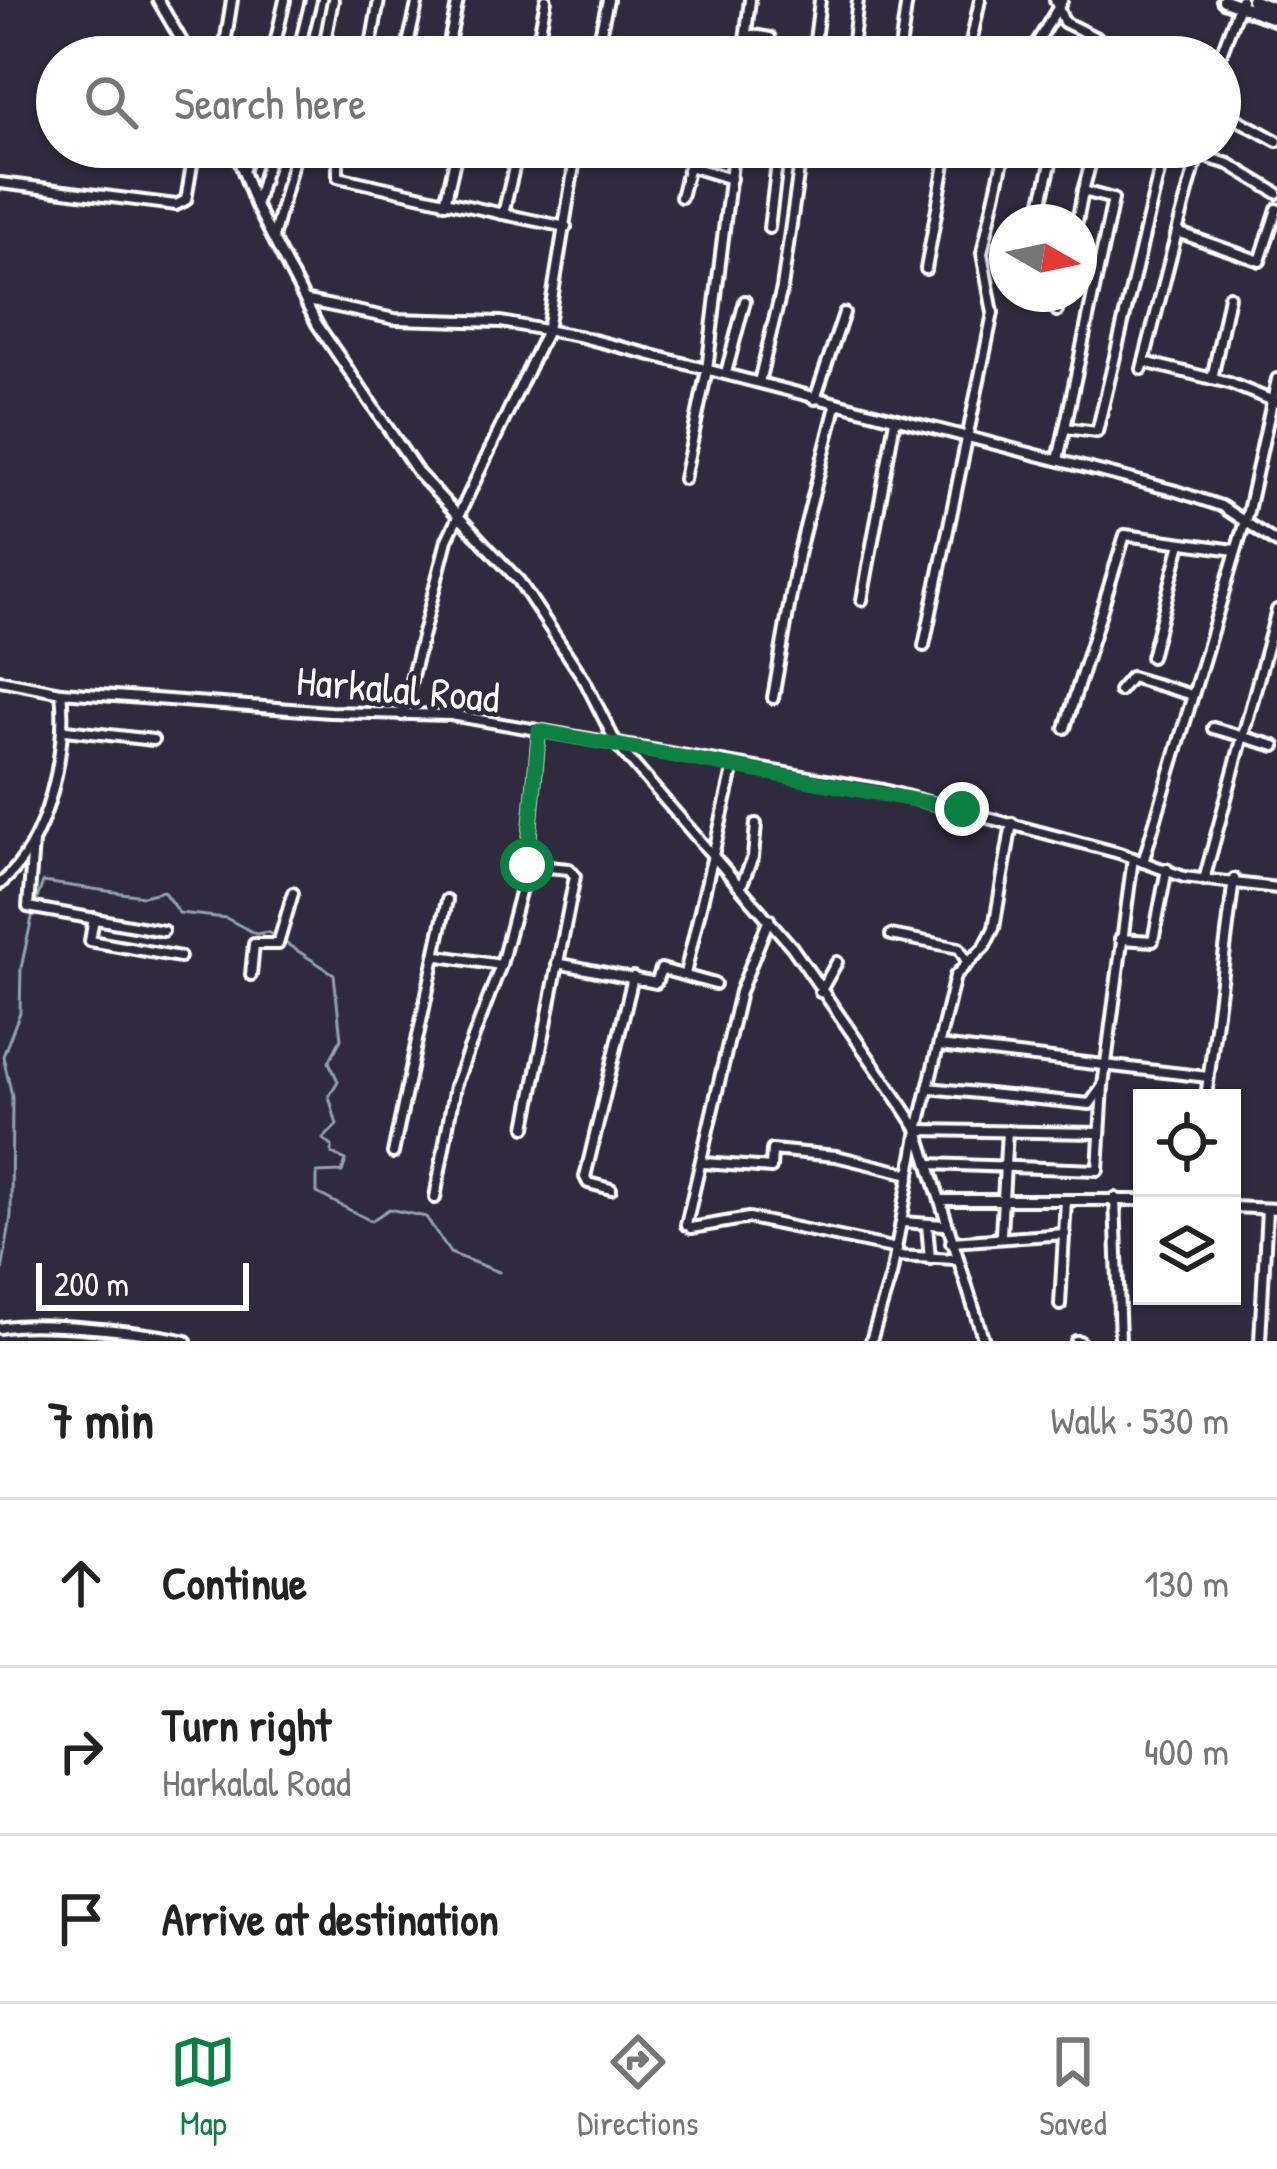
<!DOCTYPE html>
<html lang="en">
<head>
<meta charset="utf-8">
<style>
  :root { --surface:#fff; --page:#f2f2f2; --text:#222; --muted:#767676; --line:#e0e0e0; --accent:#0b8043 }
  body { margin:0; font-family:"Patrick Hand",sans-serif; background:var(--page); color:var(--text) }
  .controls { position:absolute; right:36px; bottom:36px; display:grid; overflow:hidden; border-radius:0px; box-shadow:0 3px 9px #0004 }
  .controls button { width:108px; height:108px; display:grid; place-items:center; padding:0; border:0; border-bottom:3px solid var(--line); background:var(--surface); color:var(--text); font:60px sans-serif }
  .compass { position:absolute; left:989px; top:204px; width:108px; height:108px; border-radius:50%; background:var(--surface); box-shadow:0 3px 9px #0004; rotate:99deg }
  .scale { position:absolute; left:36px; bottom:30px; width:213px; box-sizing:border-box; padding-left:12px; border:6px solid #fff; border-top:0; font-size:33px; line-height:42px; white-space:nowrap; color:#fff; -webkit-text-stroke:9px #2f2a3d; paint-order:stroke }
  .stop { position:absolute; width:36px; height:36px; margin:-27px; border:9px solid #0b8043; border-radius:50%; background:#fff }
  .stop.end { background:#0b8043; border-color:#fff; box-shadow:0 3px 12px #0008 }
  .list { margin:0; padding:0; list-style:none }
  h2 { display:flex; justify-content:space-between; align-items:center; height:156px; margin:0; padding:0 48px; font-size:51px }
  h2 small { font-size:39px; font-weight:400; color:var(--muted) }
  .list li { display:grid; grid-template-columns:78px 1fr auto; gap:36px; align-items:center; box-sizing:border-box; height:168px; padding:0 48px; border-top:3px solid var(--line) }
  .list b { display:block; font-size:45px; white-space:nowrap }
  .list p { margin:0; font-size:39px; white-space:nowrap; color:var(--muted) }
  .list em { font-size:39px; font-style:normal; color:var(--muted) }
  .icon { flex:none; width:66px; height:66px; fill:none; stroke:currentColor; stroke-width:2; stroke-linecap:round; stroke-linejoin:round }
  .map { position:relative; flex:none; width:1277px; height:1341px; overflow:hidden }
  .search { position:absolute; background:var(--surface); box-shadow:0 3px 9px #0004; left:36px; right:36px; top:36px; height:132px; display:flex; align-items:center; gap:30px; box-sizing:border-box; padding:0 42px; border-radius:66px; color:var(--muted); font-size:45px }
  .sheet { height:660px; background:var(--surface) }
  nav { display:flex; justify-content:space-around; align-items:center; box-sizing:border-box; height:168px; border-top:3px solid var(--line); background:var(--surface); font-size:33px; color:var(--muted) }
  nav a { display:grid; justify-items:center; gap:6px }
  nav .on { color:var(--accent) }
  .map>svg:first-child { display:block }
  .lines { fill:none; stroke-linecap:round; stroke-linejoin:round }
  .stream { stroke:#94a1ad; stroke-width:3 }
  .minor-casing { stroke:#fff; stroke-width:16 }
  .major-casing { stroke:#fff; stroke-width:20 }
  .minor { stroke:#2f2a3d; stroke-width:8 }
  .major { stroke:#2f2a3d; stroke-width:10 }
  .route { stroke:#0b8043; stroke-width:15 }
  .labels { text-anchor:middle; dominant-baseline:central; stroke-width:9; stroke-linejoin:round; paint-order:stroke }
  .street-label { font-size:42px; fill:#fff; stroke:#2f2a3d }
</style>
</head>
<body>
<div class="map">
<svg width="1277" height="1341" viewBox="0 0 1277 1341">
  <rect width="100%" height="100%" fill="#2f2a3d"/>
  <filter id="ink" filterUnits="userSpaceOnUse"><feTurbulence type="fractalNoise" baseFrequency=".00833" numOctaves="2"/><feDisplacementMap in="SourceGraphic" scale="24" xChannelSelector="R" yChannelSelector="G"/><feConvolveMatrix kernelMatrix="1 2 1 2 8 2 1 2 1" color-interpolation-filters="sRGB"/></filter>
  <g filter="url(#ink)">
    <g class="lines">
      <g class="stream">
        <path d="M35,904L43,882L143,896L163,891L179,913L226,918L256,934L268,932L334,974L341,1039L329,1062L338,1081L329,1096L337,1125L323,1139L332,1146V1154L346,1160L342,1172L317,1173V1193L371,1221L389,1209L426,1217L450,1253L499,1272"/>
        <path d="M0,1284L11,1216L12,1096L3,1056L20,1012L21,968L33,913"/>
        <path d="M0,1290V1300"/>
      </g>
      <defs>
        <g id="minor">
          <path d="M158,0L191,57"/>
          <path d="M1055,0L1064,22L1135,57"/>
          <path d="M599,36L664,57"/>
          <path d="M752,42L753,35L770,38L767,57"/>
          <path d="M223,57L232,0"/>
          <path d="M272,57L285,0"/>
          <path d="M297,57L311,0"/>
          <path d="M322,57L333,0"/>
          <path d="M369,57L379,0"/>
          <path d="M405,57L418,0"/>
          <path d="M446,57L458,0"/>
          <path d="M535,57L546,0"/>
          <path d="M595,57L608,0"/>
          <path d="M743,57L750,0"/>
          <path d="M813,57L820,0"/>
          <path d="M851,57L858,0"/>
          <path d="M899,57L907,0"/>
          <path d="M968,57L980,0"/>
          <path d="M1032,57L1040,48"/>
          <path d="M1053,57L1036,44L1062,1"/>
          <path d="M1220,57L1241,0"/>
          <path d="M1220,110L1277,141"/>
          <path d="M234,147L255,204L317,324L419,474L519,581L585,681L617,745L792,947L901,1104L918,1130L984,1341"/>
          <path d="M330,147L338,154V177L503,214"/>
          <path d="M519,147L503,214L566,227"/>
          <path d="M1185,147L1198,155L1177,232L1260,261L1277,209"/>
          <path d="M838,148V147"/>
          <path d="M1198,155L1229,164L1277,193"/>
          <path d="M615,157L617,147"/>
          <path d="M244,169L250,147"/>
          <path d="M0,183L176,205L186,200L195,147"/>
          <path d="M1083,191L1095,147"/>
          <path d="M681,197L689,166L731,179"/>
          <path d="M256,203L272,147"/>
          <path d="M445,203L458,147"/>
          <path d="M1037,222L1055,147"/>
          <path d="M769,228L779,147"/>
          <path d="M273,238L297,147"/>
          <path d="M926,269L948,147"/>
          <path d="M308,301L395,319L501,322L578,336L1176,491L1221,506L1277,543"/>
          <path d="M1057,311L1060,294"/>
          <path d="M1144,362L1229,383L1276,402"/>
          <path d="M1142,369L1177,232"/>
          <path d="M726,373L745,301"/>
          <path d="M1212,379L1229,296"/>
          <path d="M759,382L782,288L802,147"/>
          <path d="M815,399L844,313"/>
          <path d="M1065,428L1113,199L1083,191L1077,222"/>
          <path d="M1058,460L1065,428L1097,432L1165,147"/>
          <path d="M684,479L707,370L734,147"/>
          <path d="M862,600L895,420"/>
          <path d="M924,646L993,313L982,253L1006,147"/>
          <path d="M1151,657L1181,543"/>
          <path d="M0,680L61,692L330,712L451,715L883,790L1119,853L1184,877L1277,888"/>
          <path d="M1119,691L1131,677L1192,695"/>
          <path d="M773,698L798,555L836,406"/>
          <path d="M402,715L447,540L547,330L577,147"/>
          <path d="M1065,728L1125,535L1235,550"/>
          <path d="M1213,728L1275,746"/>
          <path d="M66,730L153,740"/>
          <path d="M33,843L28,907L163,931"/>
          <path d="M1143,862L1248,511L1277,379"/>
          <path d="M1204,880L1277,610"/>
          <path d="M0,884C48,844 68,750 61,692"/>
          <path d="M741,886L753,857L756,824"/>
          <path d="M94,918L90,941L180,957"/>
          <path d="M891,935L959,948L966,960"/>
          <path d="M1120,939L1153,941L1167,869"/>
          <path d="M439,956L501,965"/>
          <path d="M557,963L656,983L661,969L715,984"/>
          <path d="M685,974L734,766"/>
          <path d="M251,975L254,944H278L293,893"/>
          <path d="M820,992L837,962"/>
          <path d="M939,1046L1208,1077"/>
          <path d="M928,1088L1090,1104L1102,1087"/>
          <path d="M1206,1098L1234,879"/>
          <path d="M526,1127L575,876L569,869L527,865"/>
          <path d="M918,1130L1100,1133"/>
          <path d="M393,1153L447,900"/>
          <path d="M704,1163L771,1168L772,1150L836,1156L910,1174"/>
          <path d="M929,1164L1098,1170L1103,1086L1133,858"/>
          <path d="M611,1189L588,1183L585,1177L633,977"/>
          <path d="M435,1198L455,1086L501,965L527,865L539,731"/>
          <path d="M1115,1198L1120,1341"/>
          <path d="M941,1200H1142"/>
          <path d="M1232,1207L1277,1209"/>
          <path d="M902,1222L944,1225"/>
          <path d="M686,1225L740,992L769,919"/>
          <path d="M927,1225L930,1259"/>
          <path d="M691,1228L749,1218L897,1249"/>
          <path d="M1001,1234L1007,1131"/>
          <path d="M951,1242L1065,1234"/>
          <path d="M895,1256L956,1259"/>
          <path d="M1060,1305L1066,1200"/>
          <path d="M0,1328C33,1320 151,1332 186,1341"/>
          <path d="M871,1341L891,1276L918,1130L955,976L985,946L994,928L1012,823"/>
          <path d="M1076,1341H1079"/>
          <path d="M1260,1341L1267,1209"/>
        </g>
        <g id="major">
          <path d="M1224,0L1277,19"/>
          <path d="M1252,0L1277,10"/>
        </g>
      </defs>
      <use href="#minor" class="minor-casing"/>
      <use href="#major" class="major-casing"/>
      <use href="#minor" class="minor"/>
      <use href="#major" class="major"/>
    </g>
  </g>
  <g class="lines" filter="url(#ink)">
    <path class="route" d="M527,865L539,731L962,809"/>
  </g>
  <g class="labels">
    <g class="street-label">
      <text transform="translate(398 688) rotate(5)">Harkalal Road</text>
    </g>
  </g>
</svg>
<div class="controls">
<button><svg class="icon" aria-label="locate" viewBox="0 0 24 24"><circle cx="12" cy="12" r="6"/><path d="M12 2v4M12 18v4M2 12h4M18 12h4"/></svg></button>
<button><svg class="icon" aria-label="layers" viewBox="0 0 24 24"><path d="M12 4l9 5-9 5-9-5zM3 14l9 5 9-5"/></svg></button>
</div>
<svg class="compass" viewBox="-18 -18 36 36"><path d="M0-13l5 13h-10z" fill="#e53935"/><path d="M0 13l5-13h-10z" fill="#767676"/></svg>
<div class="scale">200 m</div>
<div class="stop" style="left:527px;top:865px"></div>
<div class="stop end" style="left:962px;top:809px"></div>
<div class="search"><svg class="icon" aria-label="search" viewBox="0 0 24 24"><circle cx="10" cy="10" r="6"/><path d="M15 15l6 6"/></svg>Search here</div>
</div>
<section class="sheet">
<h2>7 min<small>Walk · 530 m</small></h2>
<ul class="list">
<li><svg class="icon" aria-label="ahead" viewBox="0 0 24 24"><path d="M12 20V5M6 11l6-6 6 6"/></svg><div><b>Continue</b></div><em>130 m</em></li>
<li><svg class="icon" aria-label="right" viewBox="0 0 24 24"><path d="M7 20v-9h11M14 6l5 5-5 5"/></svg><div><b>Turn right</b><p>Harkalal Road</p></div><em>400 m</em></li>
<li><svg class="icon" aria-label="arrive" viewBox="0 0 24 24"><path d="M6 21V4h12l-3 4 3 4H6"/></svg><div><b>Arrive at destination</b></div></li>
</ul>
</section>
<nav>
<a class="on"><svg class="icon" aria-label="map" viewBox="0 0 24 24"><path d="M3 6l6-2 6 2 6-2v14l-6 2-6-2-6 2zM9 4v14M15 6v14"/></svg>Map</a>
<a><svg class="icon" aria-label="directions" viewBox="0 0 24 24"><path d="M12 3l9 9-9 9-9-9zM9 14v-3h6M13 9l2 2-2 2"/></svg>Directions</a>
<a><svg class="icon" aria-label="saved" viewBox="0 0 24 24"><path d="M7 4h10v16l-5-4-5 4z"/></svg>Saved</a>
</nav>
</body>
</html>
